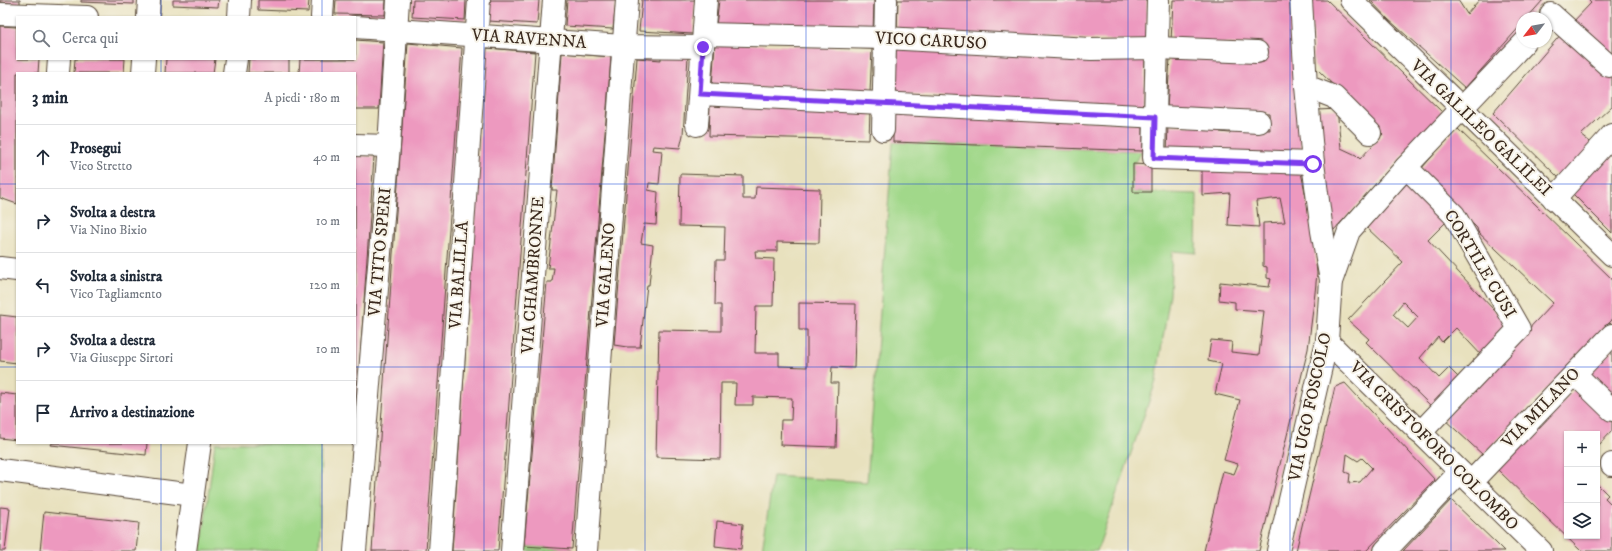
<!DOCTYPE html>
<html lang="it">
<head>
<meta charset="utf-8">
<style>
  :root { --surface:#fff; --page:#f6f6f7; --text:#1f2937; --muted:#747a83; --line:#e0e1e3 }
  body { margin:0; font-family:"IM FELL DW Pica",serif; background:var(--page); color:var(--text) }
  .controls { position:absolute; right:12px; bottom:12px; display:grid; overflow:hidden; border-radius:0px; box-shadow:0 1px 3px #0004 }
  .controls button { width:36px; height:36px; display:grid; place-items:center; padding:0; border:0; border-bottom:1px solid var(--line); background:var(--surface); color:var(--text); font:20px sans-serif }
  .compass { position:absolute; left:1516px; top:12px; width:36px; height:36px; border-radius:50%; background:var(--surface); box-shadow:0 1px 3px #0004; rotate:239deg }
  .stop { position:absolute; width:12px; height:12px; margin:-9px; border:3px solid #7c3aed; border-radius:50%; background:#fff }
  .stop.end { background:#7c3aed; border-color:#fff; box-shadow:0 1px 4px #0008 }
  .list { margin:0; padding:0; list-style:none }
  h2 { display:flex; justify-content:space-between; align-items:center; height:52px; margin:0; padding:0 16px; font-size:17px }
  h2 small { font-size:13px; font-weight:400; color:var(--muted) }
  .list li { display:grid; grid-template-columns:26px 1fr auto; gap:12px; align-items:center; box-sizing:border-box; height:64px; padding:0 16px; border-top:1px solid var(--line) }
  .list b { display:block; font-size:15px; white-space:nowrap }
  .list p { margin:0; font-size:13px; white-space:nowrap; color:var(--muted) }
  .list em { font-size:13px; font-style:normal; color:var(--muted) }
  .icon { flex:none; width:22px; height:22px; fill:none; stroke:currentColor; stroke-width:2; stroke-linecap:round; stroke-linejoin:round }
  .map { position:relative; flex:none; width:1612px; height:551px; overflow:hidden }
  .search { position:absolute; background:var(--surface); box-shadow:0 1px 3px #0004; left:16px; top:16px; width:340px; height:44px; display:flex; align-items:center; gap:10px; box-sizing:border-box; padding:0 14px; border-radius:0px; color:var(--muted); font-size:15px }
  .panel { position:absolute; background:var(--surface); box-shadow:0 1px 3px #0004; left:16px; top:72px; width:340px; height:372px; border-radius:0px }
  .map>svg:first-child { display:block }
  .green { fill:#a1d88a; stroke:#6e8154 }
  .building { fill:#ed99bf; fill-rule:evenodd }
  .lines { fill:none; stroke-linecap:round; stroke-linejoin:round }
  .minor-casing { stroke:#554536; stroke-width:24 }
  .minor { stroke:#fff; stroke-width:22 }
  .route { stroke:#7c3aed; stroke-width:5 }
  .grid { fill:none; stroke:#1d4ed8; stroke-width:1; stroke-opacity:0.55 }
  .labels { text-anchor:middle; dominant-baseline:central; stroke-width:4; stroke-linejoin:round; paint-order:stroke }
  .street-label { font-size:17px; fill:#3b2a1e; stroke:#f7f3e8 }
</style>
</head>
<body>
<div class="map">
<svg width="1612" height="551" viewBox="0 0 1612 551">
  <rect width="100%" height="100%" fill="#f7f3e8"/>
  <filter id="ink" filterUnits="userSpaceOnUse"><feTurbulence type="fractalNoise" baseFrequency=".025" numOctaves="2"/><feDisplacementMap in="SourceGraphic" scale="8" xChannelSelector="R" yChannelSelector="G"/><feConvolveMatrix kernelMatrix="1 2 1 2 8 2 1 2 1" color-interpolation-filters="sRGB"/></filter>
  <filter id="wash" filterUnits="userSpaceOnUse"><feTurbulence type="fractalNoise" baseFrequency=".012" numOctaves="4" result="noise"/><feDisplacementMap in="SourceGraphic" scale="16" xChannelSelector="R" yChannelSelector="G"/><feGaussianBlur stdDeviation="0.9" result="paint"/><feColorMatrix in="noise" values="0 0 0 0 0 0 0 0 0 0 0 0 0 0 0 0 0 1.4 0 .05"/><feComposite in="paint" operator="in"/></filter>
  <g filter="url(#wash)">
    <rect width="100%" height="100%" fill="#e8e1be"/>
    <g class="green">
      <path d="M893,142L1143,151L1133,164V192L1197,194L1196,253L1172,251L1170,294L1156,381L1097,551H762L773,476L867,482Z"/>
      <path d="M215,443H321L319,551H201Z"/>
      <path d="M524,546L572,549V551H525Z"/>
    </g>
    <g id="blocks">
      <g class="building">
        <path d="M0,0H20V4L0,2Z"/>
        <path d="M81,0H134V4L81,2Z"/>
        <path d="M173,0H219L218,7L173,5Z"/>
        <path d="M258,0H309L308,12L258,10Z"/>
        <path d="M336,0H386L385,15L335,14Z"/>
        <path d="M413,0H466L465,20L412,17Z"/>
        <path d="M490,0H539L537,24L488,21Z"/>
        <path d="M567,0H616L613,29L565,26Z"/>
        <path d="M642,0H695L693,34L639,31Z"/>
        <path d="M719,0H874L873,33L716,26Z"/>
        <path d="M898,0H1147L1146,41L897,33Z"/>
        <path d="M1173,0H1291L1302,160L1167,153L1168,125L1220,127V132L1230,133L1231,128L1270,130L1269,113L1167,109L1170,58L1264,62V45L1171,42Z"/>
        <path d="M1310,0H1327L1443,113L1332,232L1318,110L1337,109L1341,148L1356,155L1360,159L1383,134L1314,66Z"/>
        <path d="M1370,0H1458L1467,14L1479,0H1543L1527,18H1522V24L1465,88L1388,19Z"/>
        <path d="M1588,0H1612V61L1571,24L1591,3Z"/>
        <path d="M0,26L17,27V59H39L38,73H17V204L0,198Z"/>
        <path d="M1562,33L1612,74V106L1581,135L1594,145L1561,180L1493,113Z"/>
        <path d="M355,40L383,42L379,109H355V73H299L300,59H355Z"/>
        <path d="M408,43L462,48L426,551H372Z"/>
        <path d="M715,43L872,49L870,93L712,86Z"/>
        <path d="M896,47L1145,57L1144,109L895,94Z"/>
        <path d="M486,48L535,52L498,551H452Z"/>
        <path d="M562,53L611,57L572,549L524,546L547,282H552L554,268H548L557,190H552Z"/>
        <path d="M661,55L688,57L683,135L680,148L653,146L652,150L662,151L659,184L649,183L648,190L658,192L656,225L644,224L641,243L653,245L649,285H647L640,347H627L614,345L637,58L661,60Z"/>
        <path d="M75,59H125L124,73H74Z"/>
        <path d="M166,59H215L213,73H165Z"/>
        <path d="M249,59H289V73H248Z"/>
        <path d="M710,103L870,110L869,140L709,136Z"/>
        <path d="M893,112L1143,123V151L893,142Z"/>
        <path d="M1457,128L1612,279V320L1483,455L1444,419L1553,303L1478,232L1477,228L1429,181L1421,169Z"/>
        <path d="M1612,144V233L1570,191Z"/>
        <path d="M355,155L374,157L356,417H355Z"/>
        <path d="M1133,164L1151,165V192H1133Z"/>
        <path d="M1202,166L1300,167L1313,233L1317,273L1315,293L1308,349L1259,551H1204L1223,471L1234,474L1238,464L1224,460L1240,400L1215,394L1222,364L1208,361L1211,340L1232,342L1231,352L1259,355L1264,311L1235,309V302L1219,300L1220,282L1269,287L1271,279L1267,278V267L1263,266V223L1285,222L1280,198L1256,201L1259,227L1228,225L1230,193L1202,195Z"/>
        <path d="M680,174L743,176V199H755L756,187L820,189L819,243L777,242V251H755L756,258L774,259L773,306H756L755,353H779V366L807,367V330H799V303L856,304L854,368L832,367L831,383H838L836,447L780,445L781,420H791L792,398L753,397V405H735L736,383H721L720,459L656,457L659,330L721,331V305H715L716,260H724L725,227L679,226Z"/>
        <path d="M1409,181L1448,220L1428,240L1511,328L1483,357L1456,328L1442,342L1438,337L1420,358L1439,378L1449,368L1461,380L1433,408L1366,342L1369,339L1348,320L1403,262L1366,227ZM1403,302L1418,317L1408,328L1393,314Z"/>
        <path d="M0,315L17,317V363L0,361Z"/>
        <path d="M1612,350V399L1587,376Z"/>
        <path d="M1345,383L1435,480L1366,551H1296L1335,387ZM1347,454L1358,461L1362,458L1372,468L1360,482L1349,483L1350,474L1345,472Z"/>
        <path d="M1577,387L1612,421V431L1597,447V434H1567V536H1597V484L1608,495L1605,498L1612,505V551H1581L1497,469Z"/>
        <path d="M0,393L17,395V440L0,438Z"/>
        <path d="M52,443H147L146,455L51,445Z"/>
        <path d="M1451,500L1496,543L1504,551H1403Z"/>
        <path d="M0,507L10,508L5,551H0Z"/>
        <path d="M44,512L139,523L136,551H40Z"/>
        <path d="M717,521L743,524L741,549L715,546Z"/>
      </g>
    </g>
  </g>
  <g filter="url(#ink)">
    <use href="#blocks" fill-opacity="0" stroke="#554536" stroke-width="1"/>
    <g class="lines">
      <defs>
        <g id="minor">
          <path d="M1158,0L1154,158L1313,163"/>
          <path d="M1351,0L1612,255"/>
          <path d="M0,14L87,17"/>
          <path d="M1551,14L1609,66"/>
          <path d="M148,17L149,0"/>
          <path d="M239,17L240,0"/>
          <path d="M322,17L323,0"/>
          <path d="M355,27L623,46L703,47"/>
          <path d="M704,34L885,38L1091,49L1157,48L1257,52"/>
          <path d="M58,73L59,59"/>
          <path d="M143,73L144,59"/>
          <path d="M234,73L236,59"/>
          <path d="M1306,86L1334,97L1370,133"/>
          <path d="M700,94L1259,122"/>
          <path d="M697,125L706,0"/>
          <path d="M883,130L886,0"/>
          <path d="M355,145L389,146"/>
          <path d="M1406,167L1454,215L1519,329L1420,433"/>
          <path d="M1554,199L1612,135"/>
          <path d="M0,268L17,270"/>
          <path d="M1332,279L1349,231L1406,167L1525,42"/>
          <path d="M1327,341L1541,551"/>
          <path d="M1575,374L1612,410"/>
          <path d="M1612,464V465"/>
          <path d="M0,470L193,495"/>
          <path d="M1471,482L1612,335"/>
          <path d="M185,551L200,443"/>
          <path d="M355,551L389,146L398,0"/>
          <path d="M440,551L479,0"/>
          <path d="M512,551L554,0"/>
          <path d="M586,551L627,0"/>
          <path d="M1278,551L1327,341L1331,280L1322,231L1313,163L1306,86L1301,0"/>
          <path d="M1385,551L1460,472"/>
        </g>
      </defs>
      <use href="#minor" class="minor-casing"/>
      <use href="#minor" class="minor"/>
    </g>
  </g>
  <g class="lines" filter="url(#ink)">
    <path class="route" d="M703,47L700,94L1155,117L1154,158L1313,164"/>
  </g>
  <path class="grid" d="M161,0V17M322,0V17M484,0V551M645,0V551M806,0V551M967,0V551M1128,0V551M1290,0V551M1451,0V551M161,59V73M322,59V73M0,184H17M355,184H1612M0,367H17M355,367H1612M161,443V551M322,443V551"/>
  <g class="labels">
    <g class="street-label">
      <text transform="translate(529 39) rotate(4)">VIA RAVENNA</text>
      <text transform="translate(931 41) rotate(3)">VICO CARUSO</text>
      <text transform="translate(1481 128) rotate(44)">VIA GALILEO GALILEI</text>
      <text transform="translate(380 252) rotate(-85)">VIA TITO SPERI</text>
      <text transform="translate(1480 264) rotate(59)">CORTILE CUSI</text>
      <text transform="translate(459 275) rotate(-86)">VIA BALILLA</text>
      <text transform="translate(533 275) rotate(-86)">VIA CHAMBRONNE</text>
      <text transform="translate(606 275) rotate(-86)">VIA GALENO</text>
      <text transform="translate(1310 407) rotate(-78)">VIA UGO FOSCOLO</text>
      <text transform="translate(1541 408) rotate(-46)">VIA MILANO</text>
      <text transform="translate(1434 446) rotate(45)">VIA CRISTOFORO COLOMBO</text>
    </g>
  </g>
</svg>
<div class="controls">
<button>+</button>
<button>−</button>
<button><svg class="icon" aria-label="layers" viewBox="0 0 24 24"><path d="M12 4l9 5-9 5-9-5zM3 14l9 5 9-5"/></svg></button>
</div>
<svg class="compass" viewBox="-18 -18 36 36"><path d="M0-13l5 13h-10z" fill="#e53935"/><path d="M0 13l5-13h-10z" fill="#747a83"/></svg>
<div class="stop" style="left:1313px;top:164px"></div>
<div class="stop end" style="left:703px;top:47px"></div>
<div class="search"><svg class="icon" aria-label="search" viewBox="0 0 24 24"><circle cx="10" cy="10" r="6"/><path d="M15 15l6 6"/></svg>Cerca qui</div>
<section class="panel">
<h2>3 min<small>A piedi · 180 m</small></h2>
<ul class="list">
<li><svg class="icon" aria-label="ahead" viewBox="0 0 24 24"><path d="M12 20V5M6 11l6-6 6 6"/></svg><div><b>Prosegui</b><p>Vico Stretto</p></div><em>40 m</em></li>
<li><svg class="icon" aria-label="right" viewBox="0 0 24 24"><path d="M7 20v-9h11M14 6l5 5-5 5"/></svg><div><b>Svolta a destra</b><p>Via Nino Bixio</p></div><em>10 m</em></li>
<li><svg class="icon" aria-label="left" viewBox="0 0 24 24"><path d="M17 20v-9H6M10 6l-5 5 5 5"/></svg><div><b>Svolta a sinistra</b><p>Vico Tagliamento</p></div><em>120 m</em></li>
<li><svg class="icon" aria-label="right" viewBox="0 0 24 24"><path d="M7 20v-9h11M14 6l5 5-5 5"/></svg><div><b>Svolta a destra</b><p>Via Giuseppe Sirtori</p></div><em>10 m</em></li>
<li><svg class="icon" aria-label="arrive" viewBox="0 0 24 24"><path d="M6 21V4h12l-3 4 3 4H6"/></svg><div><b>Arrivo a destinazione</b></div></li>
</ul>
</section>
</div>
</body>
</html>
